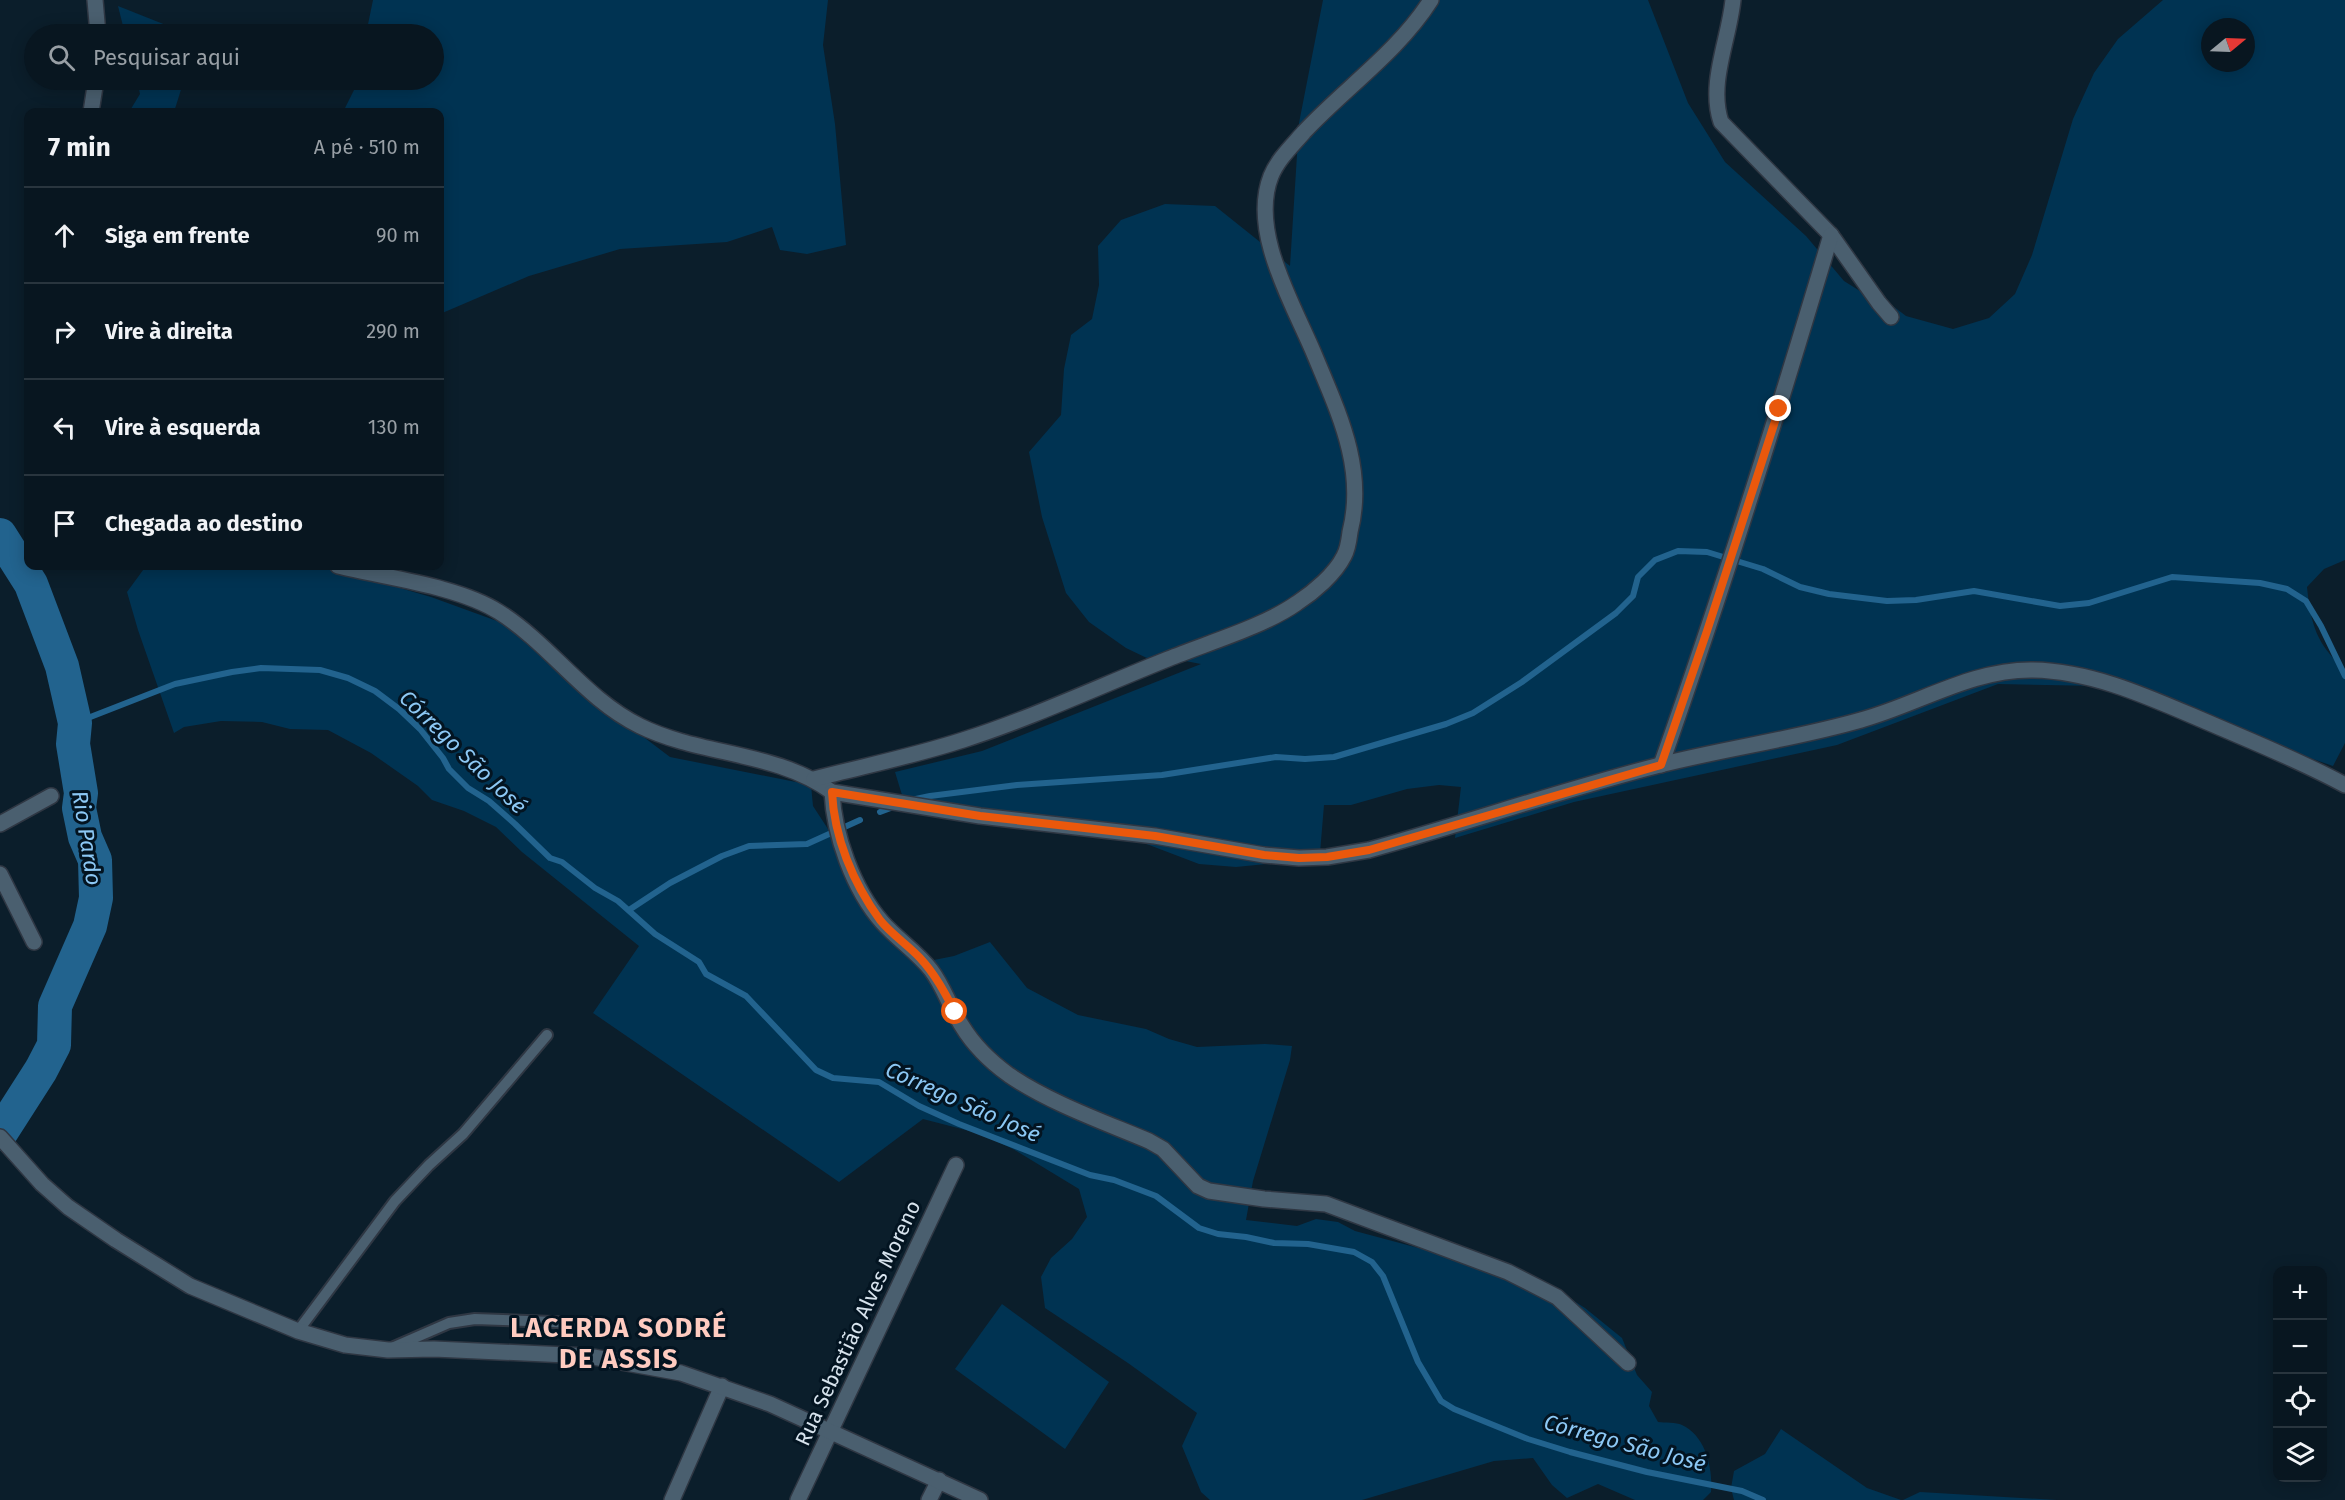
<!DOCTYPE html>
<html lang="pt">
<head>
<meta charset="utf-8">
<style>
  :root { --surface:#081620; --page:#16232d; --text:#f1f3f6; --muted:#989fa5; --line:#29353e }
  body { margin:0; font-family:"Fira Sans",sans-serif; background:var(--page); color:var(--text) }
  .controls { position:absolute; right:18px; bottom:18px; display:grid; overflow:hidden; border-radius:12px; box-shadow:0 3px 15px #0003 }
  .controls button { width:54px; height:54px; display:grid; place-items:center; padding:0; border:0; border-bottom:2px solid var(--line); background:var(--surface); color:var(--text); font:30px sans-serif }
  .compass { position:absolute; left:2201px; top:18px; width:54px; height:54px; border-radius:50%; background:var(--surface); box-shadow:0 3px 15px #0003; rotate:71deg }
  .stop { position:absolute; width:18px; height:18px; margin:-14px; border:4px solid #ea580c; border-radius:50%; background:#fff }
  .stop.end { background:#ea580c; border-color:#fff; box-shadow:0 2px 6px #0008 }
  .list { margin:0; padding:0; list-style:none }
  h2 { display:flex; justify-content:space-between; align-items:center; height:78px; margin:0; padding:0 24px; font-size:26px }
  h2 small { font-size:20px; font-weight:400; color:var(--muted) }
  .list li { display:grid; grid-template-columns:39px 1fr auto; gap:18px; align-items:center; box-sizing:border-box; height:96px; padding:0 24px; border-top:2px solid var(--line) }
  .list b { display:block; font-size:22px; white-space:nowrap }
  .list em { font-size:20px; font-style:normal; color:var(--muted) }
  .icon { flex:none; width:33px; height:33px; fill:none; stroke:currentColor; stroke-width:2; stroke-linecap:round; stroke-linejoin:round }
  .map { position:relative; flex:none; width:2345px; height:1500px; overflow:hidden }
  .search { position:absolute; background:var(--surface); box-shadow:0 3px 15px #0003; left:24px; top:24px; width:420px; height:66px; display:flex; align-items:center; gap:15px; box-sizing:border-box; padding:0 21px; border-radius:33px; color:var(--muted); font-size:22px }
  .panel { position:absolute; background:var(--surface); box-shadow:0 3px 15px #0003; left:24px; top:108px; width:420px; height:462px; border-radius:12px }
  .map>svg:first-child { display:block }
  .green { fill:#003352; fill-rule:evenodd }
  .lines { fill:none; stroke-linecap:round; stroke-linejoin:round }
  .stream { stroke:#22638e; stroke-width:6 }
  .river { stroke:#22638e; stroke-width:34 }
  .service-casing { stroke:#2f3743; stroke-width:14 }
  .minor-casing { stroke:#2f3743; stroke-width:18 }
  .tertiary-casing { stroke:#2f3743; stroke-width:18 }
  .service { stroke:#4a5f6f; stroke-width:10 }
  .minor { stroke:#4a5f6f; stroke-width:15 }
  .tertiary { stroke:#4a5f6f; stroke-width:15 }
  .route { stroke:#ea580c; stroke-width:8 }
  .labels { text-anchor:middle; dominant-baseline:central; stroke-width:6; stroke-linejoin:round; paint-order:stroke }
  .street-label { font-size:21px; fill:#d7e3ed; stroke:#031421 }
  .water-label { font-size:22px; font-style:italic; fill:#8cc8f5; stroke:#031421 }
  .district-label { font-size:27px; font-weight:bold; letter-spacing:1.5px; fill:#fecbc0; stroke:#031421 }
</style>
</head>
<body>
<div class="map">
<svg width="2345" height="1500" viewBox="0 0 2345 1500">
  <rect width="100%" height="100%" fill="#0b1e2b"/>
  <g class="green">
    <path d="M373,0H828L823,45L835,124L846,245L807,254L780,250L772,227L727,242L620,249L529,276L440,314V112H343L354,90L356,80H434V34H366Z"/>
    <path d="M1323,0H1648L1688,103L1725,162L1806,236L1844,281L1860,291L1881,297L1906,316L1953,329L1989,318L2015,294L2032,255L2073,119L2094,73L2118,39L2163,0H2345V560L2324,569L2307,587C2311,625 2316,643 2345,670V743L2333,766L2100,686L1998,684L1837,745L1574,802L1455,838L1461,787L1439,785L1407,789L1351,805H1324L1320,853L1266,864L1236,867L1199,864L1115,832L936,813L902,795L895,772L982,751L1201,664L1180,660H1151L1126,648L1089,622L1066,593L1042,517L1029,452L1061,415L1064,369L1071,335L1092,319L1099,285L1098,246L1121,220L1165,204L1215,206L1290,266L1299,123ZM2210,27H2246V63H2210Z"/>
    <path d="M118,6L186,33V34H125Z"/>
    <path d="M137,80H184L174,112H129L140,94Z"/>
    <path d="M146,566H324L431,597L497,621L527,638L579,688L670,757L811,785L813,806L901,941L934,960L954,956L990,942L1027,988L1078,1015L1146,1029L1169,1039L1197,1047L1265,1044L1292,1046L1290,1060L1253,1181L1246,1220L1297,1226L1316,1219L1338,1222L1355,1231L1426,1250L1566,1296L1585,1308L1622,1338L1637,1375L1652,1392L1649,1406L1658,1422C1665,1423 1676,1422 1682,1425C1706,1436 1713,1469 1711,1492L1703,1500H1635L1598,1484L1567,1498L1552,1485L1533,1458L1494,1461L1362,1500H1210L1201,1492L1182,1446L1197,1413L1128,1363L1045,1308L1041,1277L1051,1258L1072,1239L1087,1217L1079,1189L1013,1149L981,1134L923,1119L839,1182L593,1013L639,946L522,852L496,827L464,811L432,800L418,786L371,753L328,730L290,729L262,722L221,721L184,727L174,733L138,630L127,592Z"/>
    <path d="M1002,1304L1109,1382L1065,1449L955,1369Z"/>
    <path d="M1781,1429L1867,1488L1901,1500H1734L1731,1488L1734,1471L1765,1454Z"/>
    <path d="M1920,1492L2057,1500H1903Z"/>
  </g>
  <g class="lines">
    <g class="stream">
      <path d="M75,723L175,684L232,672L261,668L291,669L320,670L348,678L375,691L399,709L420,729L443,758L449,769L468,788L489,801L515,824L550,858L562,862L595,888L618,901L655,934L699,962L706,974L746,996L816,1070L833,1078L879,1082L919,1106L959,1124L1090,1175L1114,1180L1156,1196L1199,1228L1218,1234L1246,1237L1274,1243L1308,1244L1354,1252L1372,1262L1383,1276L1418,1362L1441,1401L1454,1409L1528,1439L1570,1452L1647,1472L1742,1491L1763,1500"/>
      <path d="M911,800L930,796L1017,785L1162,775L1276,757L1305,759L1334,757L1446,724L1473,713L1522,682L1616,613L1633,596L1638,577L1655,560L1678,551L1707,552L1763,569L1800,587L1829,594L1887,601L1916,600L1974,591L2060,606L2089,603L2172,577L2260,583L2287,589L2306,601L2321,626L2345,676"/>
      <path d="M880,812L896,806"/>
      <path d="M629,910L670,883L722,856L749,846L807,844L860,820"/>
    </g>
    <path class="river" d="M0,535L31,584L62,666L75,723L73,744L81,793L79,808L85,837L95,860L96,898L90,926L55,1006L54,1045L41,1070L0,1134"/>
    <defs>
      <g id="service">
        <path d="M298,1331L395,1201L429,1165L463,1134L547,1035"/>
        <path d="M394,1347L449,1323L475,1319L604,1324"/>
      </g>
      <g id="minor">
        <path d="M95,0L98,34"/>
        <path d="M1733,0C1729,40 1708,83 1721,122L1831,235L1879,303L1891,317"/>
        <path d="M91,112L96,80"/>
        <path d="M338,566C387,578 458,586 499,612C551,645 585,699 640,726C701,756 776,751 832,792L980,816L1155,836L1264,855L1299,858L1327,857L1369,850C1466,823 1562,790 1660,765C1727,748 1795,739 1861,720C1919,704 1972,669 2033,670C2096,671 2157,701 2214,725C2258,744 2303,762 2345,785"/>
        <path d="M1661,765C1723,590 1778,413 1831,235"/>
        <path d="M814,779C864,766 914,756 963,740C1032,718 1100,686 1168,659C1207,643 1263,627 1297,603C1314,592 1335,574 1344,556C1348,549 1349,540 1350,532C1366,469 1339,414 1315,356C1294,305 1249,232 1271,176C1278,159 1292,146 1304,132C1345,88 1398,52 1431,0"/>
        <path d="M832,792C834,835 853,889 882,922C897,939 917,952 931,970C944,987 950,1008 962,1026C973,1044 991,1062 1009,1075C1050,1103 1104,1122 1149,1141L1163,1149L1198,1186L1209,1191L1264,1199L1326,1204L1508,1272L1557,1297L1628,1363"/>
        <path d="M0,824L51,796"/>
        <path d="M0,874L34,942"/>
        <path d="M672,1500L722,1386"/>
        <path d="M798,1500L956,1165"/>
        <path d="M929,1500L939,1480"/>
      </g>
      <path id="tertiary" d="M0,1137L42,1184L68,1207L116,1240L190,1286L298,1331L345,1345L388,1350L434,1349L588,1356L681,1373L770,1404L980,1500"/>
    </defs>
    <use href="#service" class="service-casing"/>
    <use href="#minor" class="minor-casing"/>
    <use href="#tertiary" class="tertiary-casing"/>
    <use href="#service" class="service"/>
    <use href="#minor" class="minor"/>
    <use href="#tertiary" class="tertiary"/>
  </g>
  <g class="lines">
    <path class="route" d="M955,1012C945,993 935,974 920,958C908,945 891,934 880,920C853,883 834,837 832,792L980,816L1155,836L1264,855L1299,858L1327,857L1369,850L1421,835L1661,765L1707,631L1779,409"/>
  </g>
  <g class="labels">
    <g class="street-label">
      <text transform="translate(858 1323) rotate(-65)">Rua Sebastião Alves Moreno</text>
    </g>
    <g class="water-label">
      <text transform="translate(463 752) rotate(44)">Córrego São José</text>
      <text transform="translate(87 838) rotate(81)">Rio Pardo</text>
      <text transform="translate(963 1102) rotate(24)">Córrego São José</text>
      <text transform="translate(1625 1443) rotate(15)">Córrego São José</text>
    </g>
    <g class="district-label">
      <text x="619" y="1328">LACERDA SODRÉ<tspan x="619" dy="31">DE ASSIS</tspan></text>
    </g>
  </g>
</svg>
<div class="controls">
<button>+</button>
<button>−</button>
<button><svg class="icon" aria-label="locate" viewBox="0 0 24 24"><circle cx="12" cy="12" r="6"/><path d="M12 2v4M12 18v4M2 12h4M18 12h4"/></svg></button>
<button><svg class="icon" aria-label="layers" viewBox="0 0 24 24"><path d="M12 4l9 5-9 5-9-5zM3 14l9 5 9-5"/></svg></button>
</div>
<svg class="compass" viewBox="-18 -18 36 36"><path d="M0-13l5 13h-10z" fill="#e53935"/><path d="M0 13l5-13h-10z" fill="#989fa5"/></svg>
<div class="stop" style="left:955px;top:1012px"></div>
<div class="stop end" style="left:1779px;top:409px"></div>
<div class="search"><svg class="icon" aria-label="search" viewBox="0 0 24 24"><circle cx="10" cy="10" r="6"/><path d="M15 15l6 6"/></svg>Pesquisar aqui</div>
<section class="panel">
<h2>7 min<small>A pé · 510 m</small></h2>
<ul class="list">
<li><svg class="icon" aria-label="ahead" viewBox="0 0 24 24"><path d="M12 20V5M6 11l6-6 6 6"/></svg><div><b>Siga em frente</b></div><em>90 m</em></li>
<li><svg class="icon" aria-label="right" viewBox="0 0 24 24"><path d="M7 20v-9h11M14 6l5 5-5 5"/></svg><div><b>Vire à direita</b></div><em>290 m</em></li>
<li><svg class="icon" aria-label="left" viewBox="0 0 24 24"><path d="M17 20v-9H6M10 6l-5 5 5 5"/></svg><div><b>Vire à esquerda</b></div><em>130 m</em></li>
<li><svg class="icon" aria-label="arrive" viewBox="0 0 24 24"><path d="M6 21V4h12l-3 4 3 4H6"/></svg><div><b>Chegada ao destino</b></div></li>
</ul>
</section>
</div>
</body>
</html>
